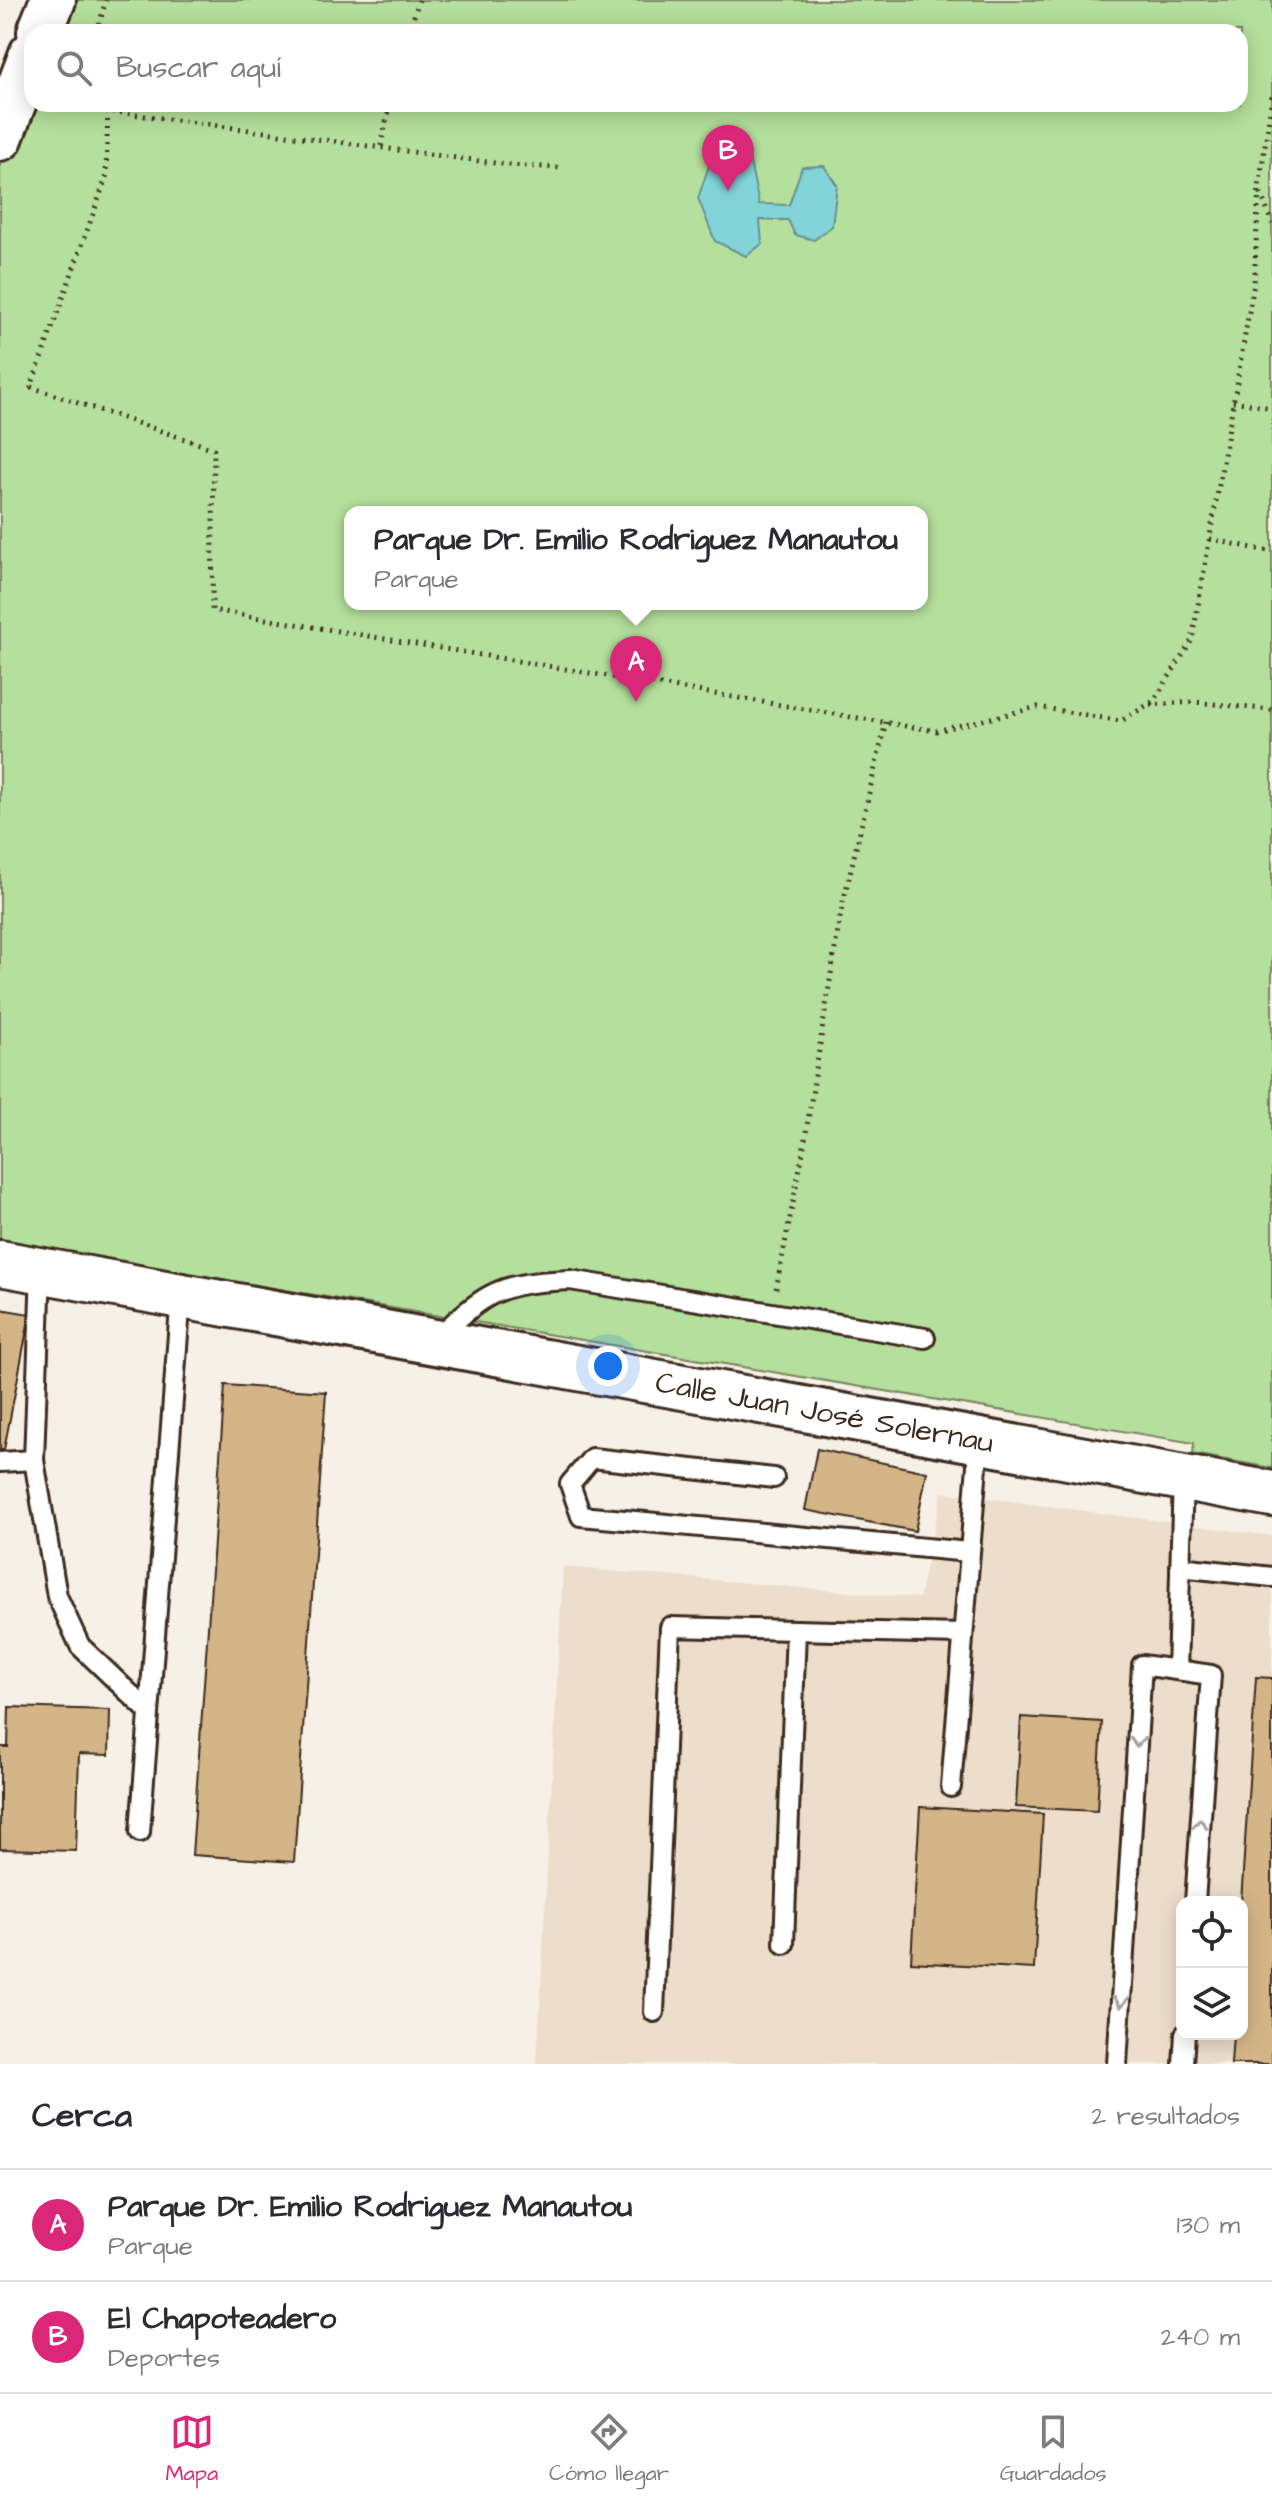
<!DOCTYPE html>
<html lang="es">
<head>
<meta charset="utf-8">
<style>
  :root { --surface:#fff; --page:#f7f7f7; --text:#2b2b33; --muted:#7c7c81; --line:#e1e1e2; --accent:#db2777 }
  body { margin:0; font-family:"Architects Daughter",sans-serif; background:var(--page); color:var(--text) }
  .controls { position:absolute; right:24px; bottom:24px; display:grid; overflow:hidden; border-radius:16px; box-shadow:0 4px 20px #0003 }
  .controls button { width:72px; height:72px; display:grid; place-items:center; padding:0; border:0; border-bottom:2px solid var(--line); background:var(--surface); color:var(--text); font:40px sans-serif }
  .you { position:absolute; left:608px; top:1366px; width:28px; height:28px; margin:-20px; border:6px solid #fff; border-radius:50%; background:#1a73e8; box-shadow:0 0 0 12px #1a73e833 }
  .badge { display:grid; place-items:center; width:52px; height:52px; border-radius:50%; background:var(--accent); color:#fff; font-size:26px; font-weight:700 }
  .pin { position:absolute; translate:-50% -66px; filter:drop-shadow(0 2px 4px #0008) }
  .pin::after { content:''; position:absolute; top:42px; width:28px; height:24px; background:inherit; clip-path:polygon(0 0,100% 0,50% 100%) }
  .popup { position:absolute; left:344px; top:506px; width:584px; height:104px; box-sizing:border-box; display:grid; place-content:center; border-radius:16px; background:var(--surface); filter:drop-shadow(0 2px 6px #0005); font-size:26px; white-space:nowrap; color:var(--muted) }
  .popup b { font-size:30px; color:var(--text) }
  .popup::after { content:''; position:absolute; left:50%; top:100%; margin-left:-16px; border:16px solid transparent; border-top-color:var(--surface) }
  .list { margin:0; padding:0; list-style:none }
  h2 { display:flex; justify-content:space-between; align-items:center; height:104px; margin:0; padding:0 32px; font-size:34px }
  h2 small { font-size:26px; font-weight:400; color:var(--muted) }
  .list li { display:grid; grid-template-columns:52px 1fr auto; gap:24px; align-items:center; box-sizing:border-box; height:112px; padding:0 32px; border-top:2px solid var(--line) }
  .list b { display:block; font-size:30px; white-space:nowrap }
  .list p { margin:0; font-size:26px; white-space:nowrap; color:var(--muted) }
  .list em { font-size:26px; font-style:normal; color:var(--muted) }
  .icon { flex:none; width:44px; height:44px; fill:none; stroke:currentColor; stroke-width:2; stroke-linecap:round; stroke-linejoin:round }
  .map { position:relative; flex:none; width:1272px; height:2064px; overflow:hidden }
  .search { position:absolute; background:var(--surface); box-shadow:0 4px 20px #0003; left:24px; right:24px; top:24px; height:88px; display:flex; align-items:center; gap:20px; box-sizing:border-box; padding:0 28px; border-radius:24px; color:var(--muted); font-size:30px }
  .sheet { height:328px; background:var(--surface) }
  nav { display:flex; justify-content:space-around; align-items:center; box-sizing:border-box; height:112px; border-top:2px solid var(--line); background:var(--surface); font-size:22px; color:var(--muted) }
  nav a { display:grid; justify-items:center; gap:4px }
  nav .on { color:var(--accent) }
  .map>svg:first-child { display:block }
  .built { fill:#ecdeca; fill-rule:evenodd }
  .green { fill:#b5df9c; stroke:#78845d; stroke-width:2; fill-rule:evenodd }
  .water { fill:#83d4d9; stroke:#66908e; stroke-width:2 }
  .building { fill:#d4b588; stroke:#3b2a1e; stroke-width:2 }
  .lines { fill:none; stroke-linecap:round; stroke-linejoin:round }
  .service-casing { stroke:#3b2a1e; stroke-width:24 }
  .tertiary-casing { stroke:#3b2a1e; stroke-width:50 }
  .path { stroke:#3b2a1e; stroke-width:5; stroke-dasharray:2 6; stroke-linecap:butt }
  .service { stroke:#fff; stroke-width:18 }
  .tertiary { stroke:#fff; stroke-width:44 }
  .oneway { stroke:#a79f9a }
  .labels { text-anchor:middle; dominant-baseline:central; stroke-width:6; stroke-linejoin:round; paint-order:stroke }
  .street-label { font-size:30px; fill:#3b2a1e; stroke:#fff }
</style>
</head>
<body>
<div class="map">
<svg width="1272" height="2064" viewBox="0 0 1272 2064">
  <rect width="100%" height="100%" fill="#f6f0e7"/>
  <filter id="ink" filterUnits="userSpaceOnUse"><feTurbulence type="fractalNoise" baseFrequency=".0125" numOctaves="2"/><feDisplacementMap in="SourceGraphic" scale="16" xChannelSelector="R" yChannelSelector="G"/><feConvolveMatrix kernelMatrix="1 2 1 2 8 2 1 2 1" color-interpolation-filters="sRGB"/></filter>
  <g filter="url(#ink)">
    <path class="built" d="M942,1492L1272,1536V2064H537L563,1567L919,1598ZM1182,1902H1242V2034H1182Z"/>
    <path class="green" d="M64,0H1272V1468L1193,1454L1194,1443L0,1242V163L32,82V104H1240V32H52ZM350,512H922V604H350Z"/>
    <path class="water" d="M745,139L759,204L789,205L802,167L824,166L837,185L832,226L814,240L795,235L788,220H760L762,244L746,256L715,241L698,198L718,140Z"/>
    <g class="building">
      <path d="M0,1309L30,1314L4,1450H0Z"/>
      <path d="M225,1385L326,1392L294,1862L192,1855Z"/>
      <path d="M817,1449L927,1472L915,1531L805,1510Z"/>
      <path d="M1256,1677L1272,1678V2064H1231L1233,2034H1242L1241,1902Z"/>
      <path d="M9,1707L110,1710L109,1755L79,1754L76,1851L0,1849V1747H8Z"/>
      <path d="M1021,1717L1102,1722L1097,1811L1016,1807Z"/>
      <path d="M920,1807L1043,1814L1034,1969L911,1962Z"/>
    </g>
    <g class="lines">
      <defs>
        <g id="service">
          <path d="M435,1340C487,1291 499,1283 570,1280L925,1338"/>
          <path d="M34,1460L57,1596L80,1646L147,1710"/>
          <path d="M0,1462L34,1460L41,1270"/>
          <path d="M774,1478L592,1458L570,1484L581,1516L969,1552"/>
          <path d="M1180,1567L1272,1577"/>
          <path d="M1177,1670L1183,1479"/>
          <path d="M951,1787L979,1441"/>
          <path d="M140,1832L181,1295"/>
          <path d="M784,1944L796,1630"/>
          <path d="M654,2012L670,1627L961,1634"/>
          <path d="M1117,2064L1142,1665L1211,1675L1195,1902"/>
          <path d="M1183,2064L1185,2034"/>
        </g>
        <g id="tertiary">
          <path d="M40,32L53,0"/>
          <path d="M0,138L32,54"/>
          <path id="s1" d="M0,1263L1272,1494"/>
        </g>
      </defs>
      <use href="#service" class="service-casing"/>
      <use href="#tertiary" class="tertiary-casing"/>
      <g class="path">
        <path d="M97,32L106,0"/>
        <path d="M409,32L419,0"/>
        <path d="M81,104L109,111L509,165L561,168"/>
        <path d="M108,104L106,178L31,387L214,449L212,610L936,731L1038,707L1121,721L1154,701L1192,640L1254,283L1259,188L1272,96"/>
        <path d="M381,146L390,104"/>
        <path d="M1261,193L1272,224"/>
        <path d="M1233,401L1272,408"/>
        <path d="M1210,539L1272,552"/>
        <path d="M1150,705L1194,702L1272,710"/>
        <path d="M776,1289L803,1152L841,911L886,722"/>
      </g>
      <use href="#service" class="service"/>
      <use href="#tertiary" class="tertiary"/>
    </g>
    <defs><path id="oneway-chevron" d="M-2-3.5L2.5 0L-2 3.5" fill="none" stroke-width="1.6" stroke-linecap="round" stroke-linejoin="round" transform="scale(2)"/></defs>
    <g class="oneway">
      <use href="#oneway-chevron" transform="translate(1137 1742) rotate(94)"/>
      <use href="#oneway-chevron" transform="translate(1200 1824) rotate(-86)"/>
      <use href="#oneway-chevron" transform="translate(1121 2002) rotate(94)"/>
    </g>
  </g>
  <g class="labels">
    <g class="street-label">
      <text stroke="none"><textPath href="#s1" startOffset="838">Calle Juan José Solernau</textPath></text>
    </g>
  </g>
</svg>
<div class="controls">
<button><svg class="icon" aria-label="locate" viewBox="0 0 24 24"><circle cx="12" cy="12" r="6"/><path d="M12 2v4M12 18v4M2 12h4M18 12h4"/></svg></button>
<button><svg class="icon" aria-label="layers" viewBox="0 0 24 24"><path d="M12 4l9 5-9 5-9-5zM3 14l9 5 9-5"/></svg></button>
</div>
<div class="you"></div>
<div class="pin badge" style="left:636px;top:702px">A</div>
<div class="popup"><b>Parque Dr. Emilio Rodriguez Manautou</b>Parque</div>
<div class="pin badge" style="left:728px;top:191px">B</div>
<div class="search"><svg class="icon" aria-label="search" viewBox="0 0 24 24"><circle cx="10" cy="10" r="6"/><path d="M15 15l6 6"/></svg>Buscar aquí</div>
</div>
<section class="sheet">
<h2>Cerca<small>2 resultados</small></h2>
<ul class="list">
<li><span class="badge">A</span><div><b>Parque Dr. Emilio Rodriguez Manautou</b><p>Parque</p></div><em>130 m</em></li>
<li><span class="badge">B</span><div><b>El Chapoteadero</b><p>Deportes</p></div><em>240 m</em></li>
</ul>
</section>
<nav>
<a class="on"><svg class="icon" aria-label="map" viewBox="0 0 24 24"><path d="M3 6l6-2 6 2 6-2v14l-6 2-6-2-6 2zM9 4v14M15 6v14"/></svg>Mapa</a>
<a><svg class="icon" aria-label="directions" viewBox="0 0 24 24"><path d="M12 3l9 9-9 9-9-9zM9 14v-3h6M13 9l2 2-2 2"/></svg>Cómo llegar</a>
<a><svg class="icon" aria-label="saved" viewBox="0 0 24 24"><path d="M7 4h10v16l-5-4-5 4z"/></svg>Guardados</a>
</nav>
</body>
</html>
